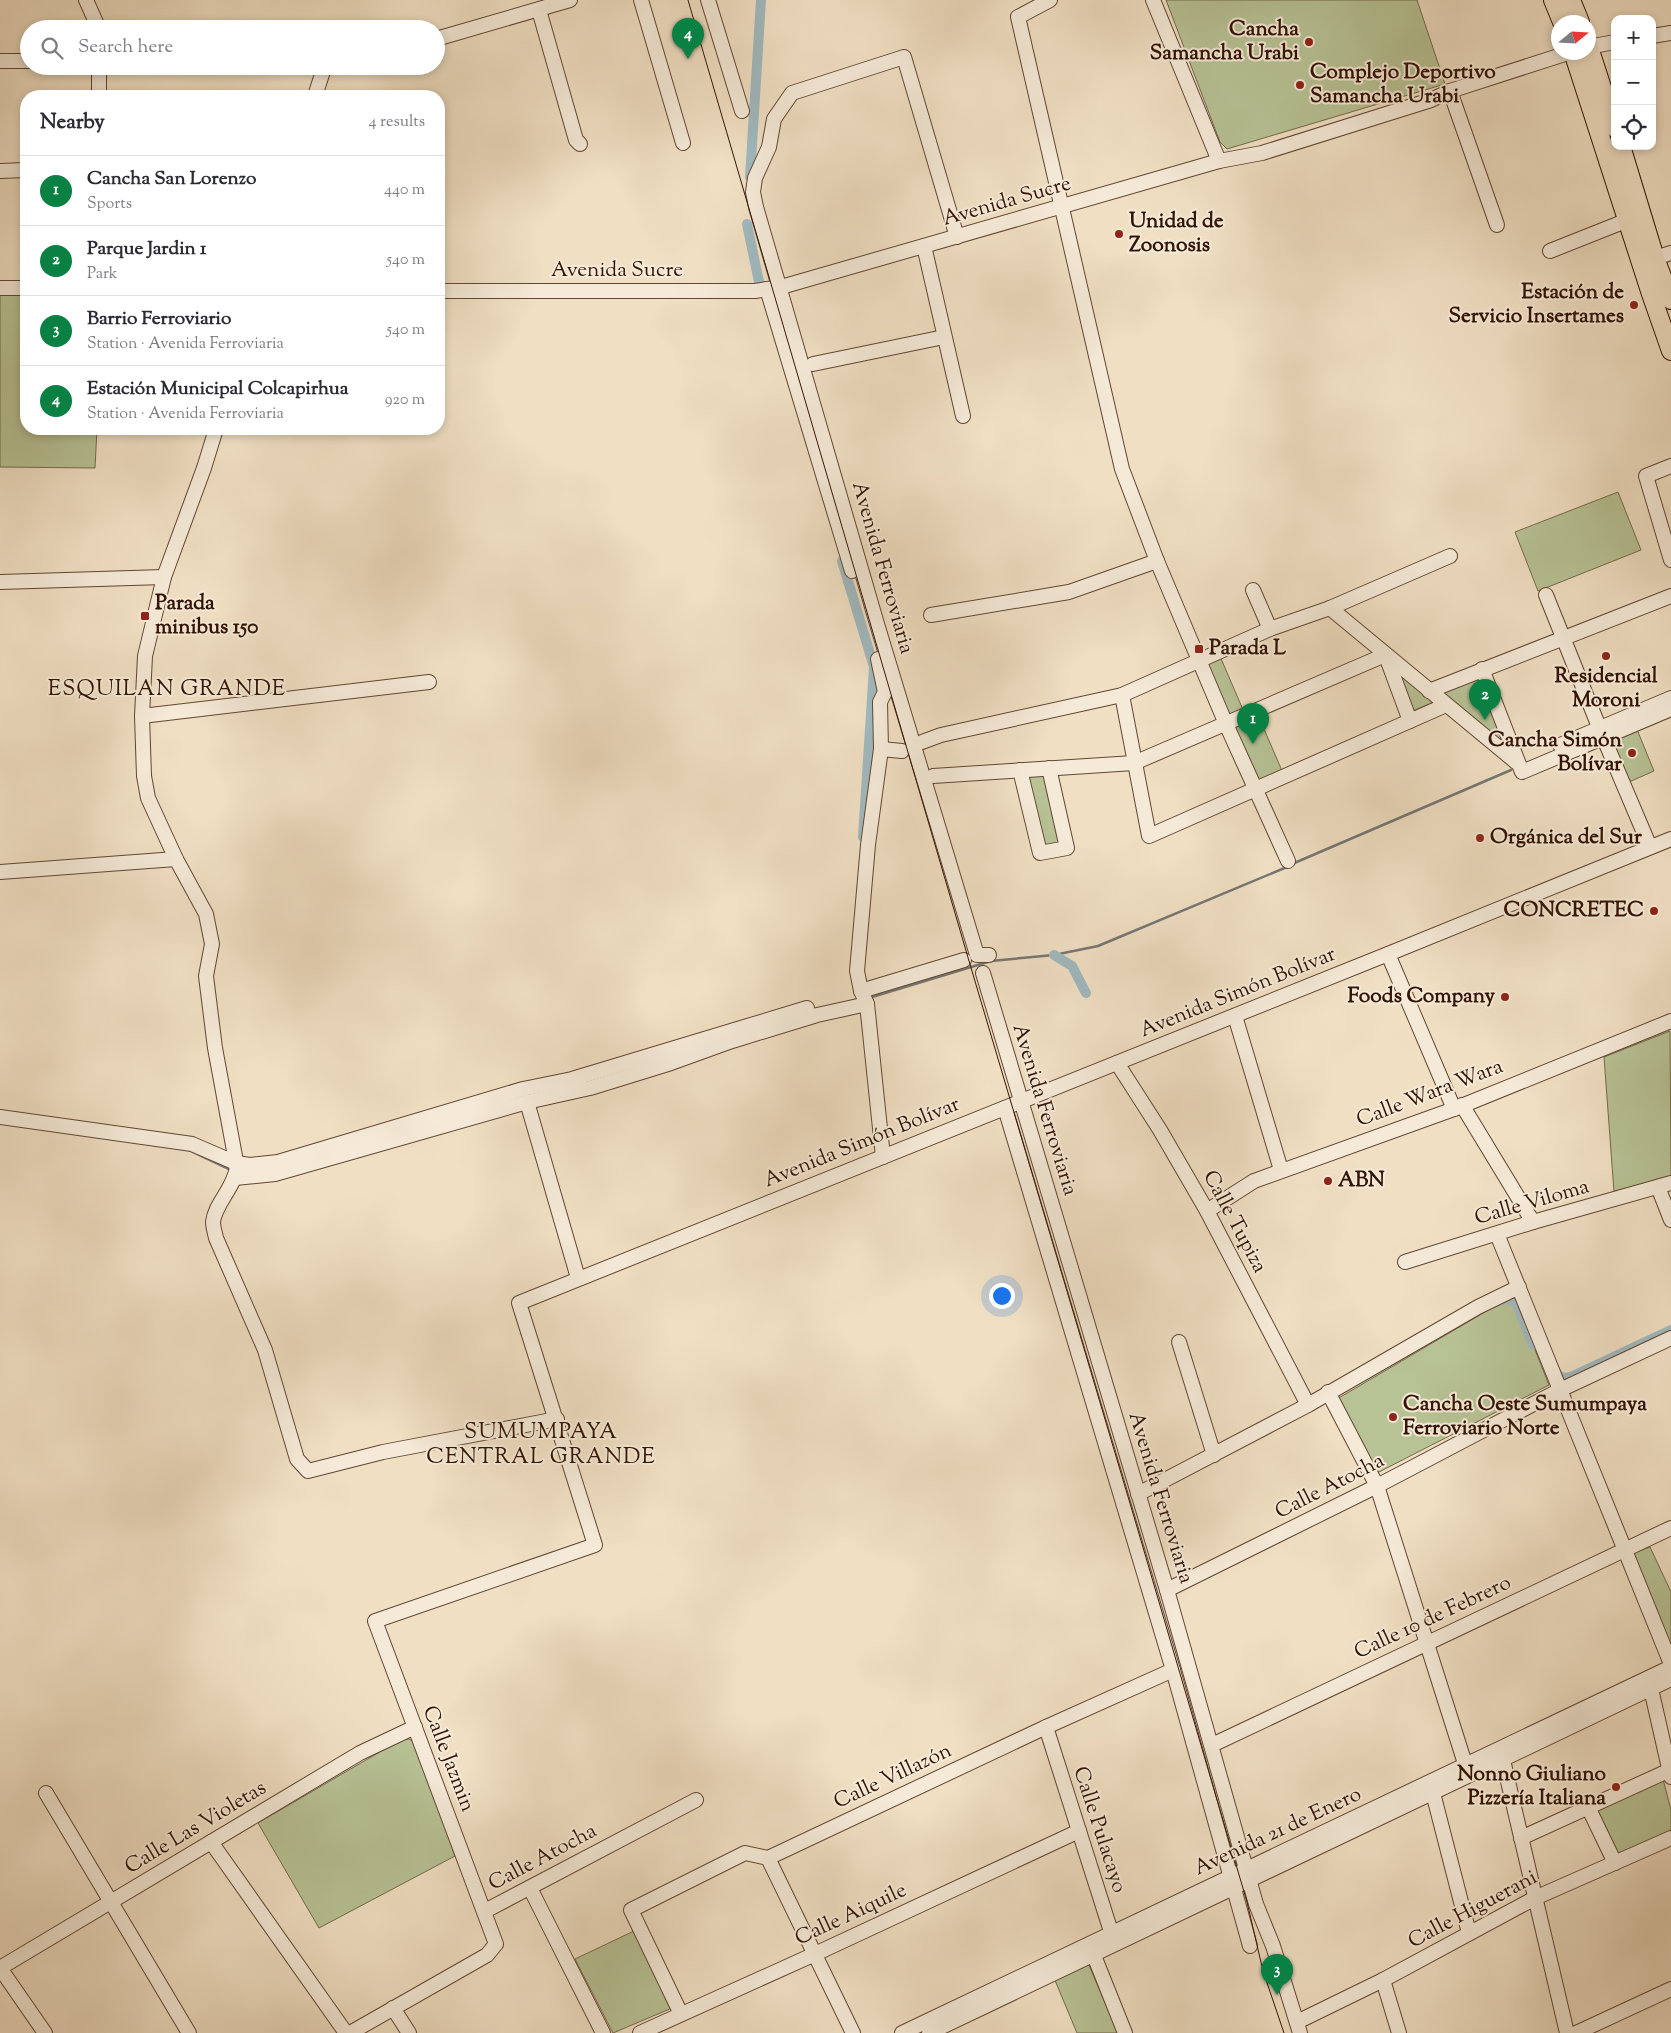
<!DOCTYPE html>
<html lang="en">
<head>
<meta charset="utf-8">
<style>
  :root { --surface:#fff; --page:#f7f7f7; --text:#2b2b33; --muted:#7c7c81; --line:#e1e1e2; --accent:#0b8043 }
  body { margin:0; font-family:"Sorts Mill Goudy",serif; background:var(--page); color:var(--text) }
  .controls { position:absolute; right:15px; top:15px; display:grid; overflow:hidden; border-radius:10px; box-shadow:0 2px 8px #0003 }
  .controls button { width:45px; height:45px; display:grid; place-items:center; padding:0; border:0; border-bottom:1px solid var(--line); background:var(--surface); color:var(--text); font:25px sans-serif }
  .compass { position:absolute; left:1551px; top:15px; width:45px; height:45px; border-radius:50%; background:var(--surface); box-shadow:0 2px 8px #0003; rotate:72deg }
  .you { position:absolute; left:1001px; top:1295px; width:18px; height:18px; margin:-12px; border:4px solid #fff; border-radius:50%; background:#1a73e8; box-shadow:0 0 0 8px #1a73e833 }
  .badge { display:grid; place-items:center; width:32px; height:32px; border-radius:50%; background:var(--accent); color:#fff; font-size:16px; font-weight:700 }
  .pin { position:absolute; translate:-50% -41px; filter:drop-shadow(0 1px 2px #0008) }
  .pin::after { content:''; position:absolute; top:26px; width:18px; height:15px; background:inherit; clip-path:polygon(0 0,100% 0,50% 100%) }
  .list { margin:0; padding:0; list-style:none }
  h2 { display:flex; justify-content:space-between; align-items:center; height:65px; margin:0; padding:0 20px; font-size:21px }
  h2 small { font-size:16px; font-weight:400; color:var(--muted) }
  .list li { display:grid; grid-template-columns:32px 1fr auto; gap:15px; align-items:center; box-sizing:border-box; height:70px; padding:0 20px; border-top:1px solid var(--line) }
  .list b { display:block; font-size:19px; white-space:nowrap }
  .list p { margin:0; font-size:16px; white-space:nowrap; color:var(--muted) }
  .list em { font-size:16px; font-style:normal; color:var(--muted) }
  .icon { flex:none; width:28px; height:28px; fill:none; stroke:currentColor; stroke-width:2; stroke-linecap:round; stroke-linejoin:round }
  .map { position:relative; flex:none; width:1671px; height:2033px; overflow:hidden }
  .search { position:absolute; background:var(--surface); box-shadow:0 2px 8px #0003; left:20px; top:20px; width:425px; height:55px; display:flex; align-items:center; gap:12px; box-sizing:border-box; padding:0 18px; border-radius:28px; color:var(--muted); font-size:19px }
  .panel { position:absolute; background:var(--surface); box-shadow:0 2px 8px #0003; left:20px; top:90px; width:425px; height:345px; border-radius:20px }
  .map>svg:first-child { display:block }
  .green { fill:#b7c295; stroke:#756a4c }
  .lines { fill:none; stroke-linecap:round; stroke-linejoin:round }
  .stream { stroke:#747774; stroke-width:2.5 }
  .canal { stroke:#a0b9bf; stroke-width:10 }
  .minor-casing { stroke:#624633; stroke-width:16 }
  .major-casing { stroke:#331303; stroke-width:20 }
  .minor { stroke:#f5ead8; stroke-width:14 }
  .major { stroke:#f0dfc3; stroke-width:18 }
  .tram { stroke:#331303; stroke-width:1 }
  .poi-dot { fill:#8f2418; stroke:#f5ead8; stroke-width:2 }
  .labels { text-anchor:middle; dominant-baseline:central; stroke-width:4; stroke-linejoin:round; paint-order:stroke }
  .poi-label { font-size:21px; font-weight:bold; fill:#331303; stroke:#f5ead8; text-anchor:start }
  .street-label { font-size:21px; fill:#331303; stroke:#f5ead8 }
  .neighbourhood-label { font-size:22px; letter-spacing:1px; fill:#331303; stroke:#f5ead8 }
</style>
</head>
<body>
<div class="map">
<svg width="1671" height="2033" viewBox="0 0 1671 2033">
  <rect width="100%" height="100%" fill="#f0dfc3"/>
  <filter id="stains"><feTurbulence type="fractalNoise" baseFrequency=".004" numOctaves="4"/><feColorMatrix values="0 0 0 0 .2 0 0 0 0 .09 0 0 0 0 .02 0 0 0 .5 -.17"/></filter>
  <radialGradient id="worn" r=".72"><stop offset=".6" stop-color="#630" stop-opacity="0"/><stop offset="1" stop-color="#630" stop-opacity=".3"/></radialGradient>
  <g class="green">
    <path d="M1166,0H1417L1445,84L1227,149L1220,142Z"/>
    <path d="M0,295H26V429H97L95,468L0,467Z"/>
    <path d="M1618,492L1641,550L1538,591L1515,532Z"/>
    <path d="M1219,654L1244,712L1229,718L1204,661Z"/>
    <path d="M1397,672L1436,701L1410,712Z"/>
    <path d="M1478,678L1481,680L1505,745L1442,693Z"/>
    <path d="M1258,715L1283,773L1256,785L1231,727Z"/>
    <path d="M1636,727L1654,771L1629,782L1611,738Z"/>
    <path d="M1043,771L1062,838L1057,846L1050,848L1042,844L1027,776Z"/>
    <path d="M1670,1031L1671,1176L1614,1192L1604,1057Z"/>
    <path d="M1507,1299L1516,1302L1549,1385L1377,1473L1337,1399Z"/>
    <path d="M1650,1547L1671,1592V1651L1633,1553Z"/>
    <path d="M402,1739H409L416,1743L455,1856L319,1928L258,1823Z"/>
    <path d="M1663,1779L1671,1810V1833L1618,1855L1597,1810Z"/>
    <path d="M634,1931L672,2008L613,2033L575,1959Z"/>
    <path d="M1088,1963L1118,2033H1077L1054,1978Z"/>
  </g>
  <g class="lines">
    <g class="stream">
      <path d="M1292,864L1511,770"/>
      <path d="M872,997L991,961L1054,955L1098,946L1287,867"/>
      <path d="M189,1150L231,1170"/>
    </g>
    <g class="canal">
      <path d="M750,177L761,0"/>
      <path d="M747,224L759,282"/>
      <path d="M842,561L874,667L863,837"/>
      <path d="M1054,955L1072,966L1086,993"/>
      <path d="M1497,1302L1507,1299L1516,1302L1533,1345"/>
      <path d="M1554,1369L1560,1377L1567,1378L1573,1376L1671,1330"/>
    </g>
    <defs>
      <g id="minor">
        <path d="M86,0L99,29"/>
        <path d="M641,0L683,143"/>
        <path d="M708,0L742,111"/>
        <path d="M1050,0L1018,17L1122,469L1157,561L1226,724L1288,861"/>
        <path d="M1153,0L1219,161"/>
        <path d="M539,10L576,140L580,144"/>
        <path d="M1652,36L1671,33"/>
        <path d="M436,39L570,0"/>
        <path d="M1588,47L1615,42"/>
        <path d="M0,61H29"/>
        <path d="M1450,91L1497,225"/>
        <path d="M99,96V66"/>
        <path d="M315,96L324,68"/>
        <path d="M0,171L26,170"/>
        <path d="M957,237L904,57L792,93L774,119L769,147L755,178L753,192L756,207L877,624L977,955H989"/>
        <path d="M924,246L963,416"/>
        <path d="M1550,251L1628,220"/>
        <path d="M1655,258L1671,253"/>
        <path d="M0,288H26"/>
        <path d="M767,289L852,571"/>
        <path d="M439,291H755L781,287L1219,161L1262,153L1431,100L1450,91L1571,52"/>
        <path d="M813,364L944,337"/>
        <path d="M216,429L204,468L164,577L145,656L142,716L144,776L148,798L176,859L206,914L212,944L206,976L215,1048L237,1167C234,1189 215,1203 213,1222C213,1227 215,1233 216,1238L265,1350L297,1459L308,1471L383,1452L557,1419"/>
        <path d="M1671,466L1646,476L1671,560"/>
        <path d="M0,582L164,577"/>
        <path d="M1253,590L1270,629"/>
        <path d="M1546,595L1599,727L1650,847"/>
        <path d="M1330,608L1516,762"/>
        <path d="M931,615L1069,592L1157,561"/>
        <path d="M1386,656L1410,721"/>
        <path d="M878,659L885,692L880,702L881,749L868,845L857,971L861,991L867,1004L883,1157"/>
        <path d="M1482,669L1522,772L1671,709"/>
        <path d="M1429,691L1671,596"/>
        <path d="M1122,695L1149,836L1446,705"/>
        <path d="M142,716L429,682"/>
        <path d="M922,742L941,735L1122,695L1270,629L1330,608L1450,556"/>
        <path d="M1560,745L1671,698"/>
        <path d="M881,749L902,751"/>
        <path d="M1020,770L1040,853L1067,848L1049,768"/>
        <path d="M933,776L1134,763L1385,655"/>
        <path d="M0,872L176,859"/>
        <path d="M1388,954L1454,1109"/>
        <path d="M983,973L1167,1590L1256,1904L1273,1946L1300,2033"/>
        <path d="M861,991L964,960"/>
        <path d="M1235,1016L1281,1170"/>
        <path d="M1117,1063L1160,1130L1207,1211L1308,1405"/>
        <path d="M527,1102L578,1278"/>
        <path d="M1462,1105L1533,1222"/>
        <path d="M1005,1108L1173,1670L1250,1946"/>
        <path d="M0,1117L192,1144L236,1163L250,1165L278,1162L523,1089L572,1079L807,1008"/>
        <path d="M235,1178L275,1174L527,1102L590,1088L671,1063L732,1041L817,1015L867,1004"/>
        <path d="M1658,1187L1671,1220"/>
        <path d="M1207,1211L1254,1181L1454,1109L1671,1021"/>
        <path d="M1497,1234L1671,1664"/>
        <path d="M1405,1262L1533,1222L1671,1183"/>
        <path d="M1179,1342L1214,1455"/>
        <path d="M1328,1392L1377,1486L1468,1773"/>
        <path d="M1138,1494L1308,1405L1478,1307L1519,1287"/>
        <path d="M1167,1590L1377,1486L1560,1390L1671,1338"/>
        <path d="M1649,1680L1671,1777"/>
        <path d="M1046,1727L1114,1941"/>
        <path d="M1212,1745L1671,1528"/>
        <path d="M1503,1760L1567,2033"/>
        <path d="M46,1793L189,2033"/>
        <path d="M1433,1793L1469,1933"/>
        <path d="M1588,1807L1615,1863"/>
        <path d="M1521,1838L1670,1770"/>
        <path d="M211,1842L346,2033"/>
        <path d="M768,1858L853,2033"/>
        <path d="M530,1888L603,2033"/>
        <path d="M485,1911L696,1800"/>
        <path d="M1091,1948L1125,2033"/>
        <path d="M0,1968L360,1753L415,1727"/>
        <path d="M0,1968L45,2033"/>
        <path d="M1383,1980L1399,2033"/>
        <path d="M393,2008L409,2033"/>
        <path d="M681,2014L631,1910L745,1853L768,1858L1046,1727L1173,1670"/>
        <path d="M1297,2022L1383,1980L1535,1898L1671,1838"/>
        <path d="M350,2033L487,1955L496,1944L375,1621L595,1545L519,1303L1388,954L1671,839"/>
        <path d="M640,2033L815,1954L1079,1831"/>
        <path d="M902,2033L1671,1667"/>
        <path d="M929,2033L1671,1679"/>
        <path d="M1576,2033L1671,1989"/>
      </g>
      <g id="major">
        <path d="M1553,0L1562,22"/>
        <path d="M1571,0L1580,22"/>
        <path d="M1588,44L1615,128"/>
        <path d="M1573,52L1651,294L1671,351"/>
        <path d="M1621,146L1655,258L1671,300"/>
      </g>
    </defs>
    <use href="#minor" class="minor-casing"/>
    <use href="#major" class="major-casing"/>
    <use href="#minor" class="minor"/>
    <use href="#major" class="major"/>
    <path class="tram" d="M688,0L969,961L1137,1527L1247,1902L1263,1971L1284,2033"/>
  </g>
  <g class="poi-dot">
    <circle cx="1309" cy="42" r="5"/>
    <circle cx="1300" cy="85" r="5"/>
    <circle cx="1119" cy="234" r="5"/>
    <circle cx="1634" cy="305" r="5"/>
    <rect x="140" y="611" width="10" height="10" rx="2.5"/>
    <rect x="1194" y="644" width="10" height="10" rx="2.5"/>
    <circle cx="1606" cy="656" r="5"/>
    <circle cx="1632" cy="753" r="5"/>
    <circle cx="1480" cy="838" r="5"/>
    <circle cx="1654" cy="911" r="5"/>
    <circle cx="1505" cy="997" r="5"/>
    <circle cx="1328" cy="1181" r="5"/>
    <circle cx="1393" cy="1417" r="5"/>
    <circle cx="1616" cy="1787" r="5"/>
  </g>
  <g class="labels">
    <g class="poi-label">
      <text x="1299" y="30" text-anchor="end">Cancha<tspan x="1299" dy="24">Samancha Urabi</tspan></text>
      <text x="1310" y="73">Complejo Deportivo<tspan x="1310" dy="24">Samancha Urabi</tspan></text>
      <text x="1129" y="222">Unidad de<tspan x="1129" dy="24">Zoonosis</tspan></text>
      <text x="1624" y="293" text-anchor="end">Estación de<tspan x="1624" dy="24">Servicio Insertames</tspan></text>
      <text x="155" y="604">Parada<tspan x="155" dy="24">minibus 150</tspan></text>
      <text x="1209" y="649">Parada L</text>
      <text x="1606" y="677" text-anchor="middle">Residencial<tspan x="1606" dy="24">Moroni</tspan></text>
      <text x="1622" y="741" text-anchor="end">Cancha Simón<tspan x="1622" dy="24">Bolívar</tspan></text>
      <text x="1490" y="838">Orgánica del Sur</text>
      <text x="1644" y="911" text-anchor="end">CONCRETEC</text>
      <text x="1495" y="997" text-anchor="end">Foods Company</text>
      <text x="1338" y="1181">ABN</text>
      <text x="1403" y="1405">Cancha Oeste Sumumpaya<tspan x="1403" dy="24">Ferroviario Norte</tspan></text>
      <text x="1606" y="1775" text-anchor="end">Nonno Giuliano<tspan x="1606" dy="24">Pizzería Italiana</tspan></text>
    </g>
    <g class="street-label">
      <text transform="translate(1007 202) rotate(-16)">Avenida Sucre</text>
      <text x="617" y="271">Avenida Sucre</text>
      <text transform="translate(882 568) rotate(74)">Avenida Ferroviaria</text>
      <text transform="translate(1238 993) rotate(-22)">Avenida Simón Bolívar</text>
      <text transform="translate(1430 1094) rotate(-21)">Calle Wara Wara</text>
      <text transform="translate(1044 1110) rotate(73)">Avenida Ferroviaria</text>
      <text transform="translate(862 1143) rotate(-22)">Avenida Simón Bolívar</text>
      <text transform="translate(1532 1203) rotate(-16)">Calle Viloma</text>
      <text transform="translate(1234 1222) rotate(62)">Calle Tupiza</text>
      <text transform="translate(1330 1487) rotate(-27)">Calle Atocha</text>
      <text transform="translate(1160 1498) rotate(73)">Avenida Ferroviaria</text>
      <text transform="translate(1433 1618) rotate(-25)">Calle 10 de Febrero</text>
      <text transform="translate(448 1759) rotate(69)">Calle Jazmin</text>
      <text transform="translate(893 1777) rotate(-25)">Calle Villazón</text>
      <text transform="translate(196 1828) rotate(-31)">Calle Las Violetas</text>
      <text transform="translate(1099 1830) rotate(72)">Calle Pulacayo</text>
      <text transform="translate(1278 1832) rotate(-25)">Avenida 21 de Enero</text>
      <text transform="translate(543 1858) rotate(-28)">Calle Atocha</text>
      <text transform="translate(1473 1910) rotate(-28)">Calle Higuerani</text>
      <text transform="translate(851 1915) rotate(-25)">Calle Aiquile</text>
    </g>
    <g class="neighbourhood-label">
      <text x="167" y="690">ESQUILAN GRANDE</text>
      <text x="541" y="1433">SUMUMPAYA<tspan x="541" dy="25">CENTRAL GRANDE</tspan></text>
    </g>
  </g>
  <rect width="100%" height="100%" filter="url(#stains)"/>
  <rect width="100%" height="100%" fill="url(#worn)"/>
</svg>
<div class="controls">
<button>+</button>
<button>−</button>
<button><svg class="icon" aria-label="locate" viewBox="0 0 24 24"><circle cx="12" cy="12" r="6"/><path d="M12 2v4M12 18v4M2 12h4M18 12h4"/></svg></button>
</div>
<svg class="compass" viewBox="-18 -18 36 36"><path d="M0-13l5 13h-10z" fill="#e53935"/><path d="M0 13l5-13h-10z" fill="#7c7c81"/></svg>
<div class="you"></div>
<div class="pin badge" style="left:1253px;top:744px">1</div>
<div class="pin badge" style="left:1485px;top:720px">2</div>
<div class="pin badge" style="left:1277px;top:1995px">3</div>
<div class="pin badge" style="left:688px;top:59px">4</div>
<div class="search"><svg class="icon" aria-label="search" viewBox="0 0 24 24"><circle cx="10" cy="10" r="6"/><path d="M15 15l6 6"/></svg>Search here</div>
<section class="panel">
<h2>Nearby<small>4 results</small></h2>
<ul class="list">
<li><span class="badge">1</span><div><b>Cancha San Lorenzo</b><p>Sports</p></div><em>440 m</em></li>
<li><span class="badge">2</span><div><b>Parque Jardin 1</b><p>Park</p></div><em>540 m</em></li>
<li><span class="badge">3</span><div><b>Barrio Ferroviario</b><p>Station · Avenida Ferroviaria</p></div><em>540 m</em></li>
<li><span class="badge">4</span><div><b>Estación Municipal Colcapirhua</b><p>Station · Avenida Ferroviaria</p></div><em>920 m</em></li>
</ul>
</section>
</div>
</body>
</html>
